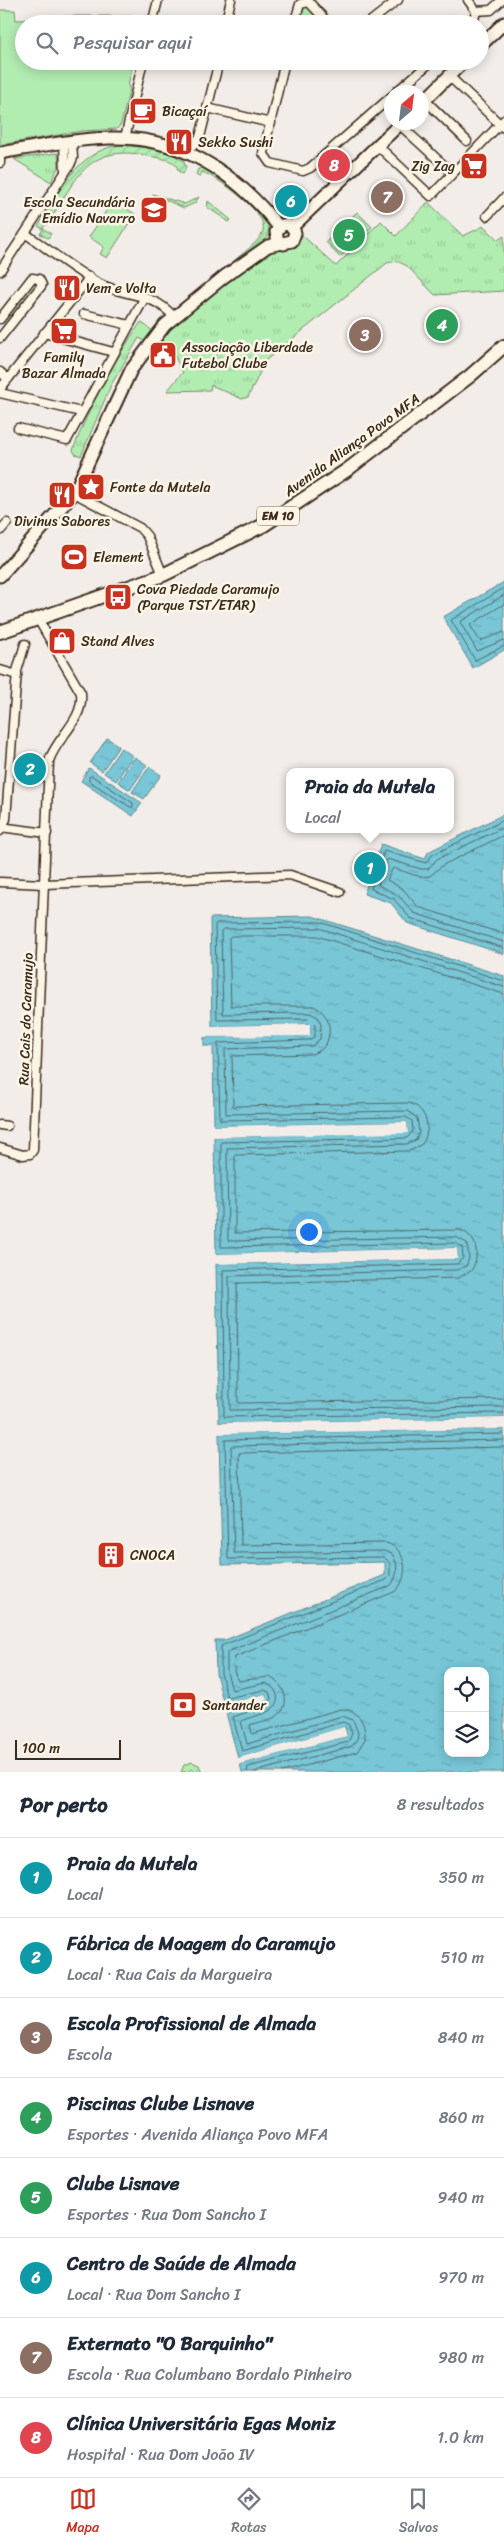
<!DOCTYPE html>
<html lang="pt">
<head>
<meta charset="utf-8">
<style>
  :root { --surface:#fff; --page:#f6f6f7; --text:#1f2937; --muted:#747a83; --line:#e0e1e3; --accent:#c8321e }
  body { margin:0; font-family:Sriracha,sans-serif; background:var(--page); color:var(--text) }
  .controls { position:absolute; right:15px; bottom:15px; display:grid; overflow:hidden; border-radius:10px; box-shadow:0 2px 12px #0003 }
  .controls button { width:45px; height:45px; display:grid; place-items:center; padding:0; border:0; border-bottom:1px solid var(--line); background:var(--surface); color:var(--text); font:25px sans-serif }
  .compass { position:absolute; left:384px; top:85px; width:45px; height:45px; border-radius:50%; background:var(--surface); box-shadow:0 2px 12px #0003; rotate:28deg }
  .scale { position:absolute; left:15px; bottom:12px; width:106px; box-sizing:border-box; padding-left:5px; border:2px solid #3b2a1e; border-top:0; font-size:14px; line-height:18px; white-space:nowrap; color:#3b2a1e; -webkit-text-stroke:4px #fcf5e5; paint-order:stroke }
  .you { position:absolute; left:308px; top:1231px; width:18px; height:18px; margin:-12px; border:4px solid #fff; border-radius:50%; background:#1a73e8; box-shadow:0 0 0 8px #1a73e833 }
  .badge { display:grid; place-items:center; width:32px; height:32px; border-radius:50%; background:var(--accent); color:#fff; font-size:16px; font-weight:700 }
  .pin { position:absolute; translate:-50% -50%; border:2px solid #fff; box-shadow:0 1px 5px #0006 }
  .popup { position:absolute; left:286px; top:768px; width:168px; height:65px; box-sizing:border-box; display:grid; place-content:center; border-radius:10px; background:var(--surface); filter:drop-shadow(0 1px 4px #0005); font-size:16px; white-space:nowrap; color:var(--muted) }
  .popup b { font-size:19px; color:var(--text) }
  .popup::after { content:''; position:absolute; left:50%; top:100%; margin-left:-10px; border:10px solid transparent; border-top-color:var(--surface) }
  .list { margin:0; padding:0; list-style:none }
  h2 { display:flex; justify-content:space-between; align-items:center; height:65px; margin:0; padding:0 20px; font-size:21px }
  h2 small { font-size:16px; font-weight:400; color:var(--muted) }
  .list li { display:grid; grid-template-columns:32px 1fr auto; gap:15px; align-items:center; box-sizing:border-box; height:80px; padding:0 20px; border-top:1px solid var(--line) }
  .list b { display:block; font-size:19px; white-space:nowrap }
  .list p { margin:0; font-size:16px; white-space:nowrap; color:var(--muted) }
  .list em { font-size:16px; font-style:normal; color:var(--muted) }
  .icon { flex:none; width:28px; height:28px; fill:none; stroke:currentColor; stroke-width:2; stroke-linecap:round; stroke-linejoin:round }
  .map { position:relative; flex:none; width:504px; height:1772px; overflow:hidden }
  .search { position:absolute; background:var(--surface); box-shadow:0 2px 12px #0003; left:15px; right:15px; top:15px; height:55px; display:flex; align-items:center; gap:12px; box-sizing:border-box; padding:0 18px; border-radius:28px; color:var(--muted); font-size:19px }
  .sheet { height:705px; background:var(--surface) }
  nav { display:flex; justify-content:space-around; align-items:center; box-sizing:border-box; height:70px; border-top:1px solid var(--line); background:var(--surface); font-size:14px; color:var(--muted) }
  nav a { display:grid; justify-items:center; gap:2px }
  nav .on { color:var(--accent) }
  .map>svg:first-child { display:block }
  .grass { fill:url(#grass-tufts); stroke:#768b68 }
  .park { fill:#b1ecb1; stroke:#768b68 }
  .garden { fill:url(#garden-furrows); stroke:#768b68 }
  .water { fill:url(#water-ripples); stroke:#60888c; fill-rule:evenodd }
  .pier { fill:#f3ede9 }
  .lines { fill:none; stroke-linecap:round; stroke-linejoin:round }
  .shore { stroke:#536868; stroke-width:1 }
  .street-casing { stroke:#3b2a1e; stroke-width:11 }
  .secondary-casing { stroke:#3b2a1e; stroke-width:15 }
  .primary-casing { stroke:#3b2a1e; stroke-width:16 }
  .street { stroke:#fcf5e5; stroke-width:8 }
  .secondary { stroke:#fcf5e5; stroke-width:11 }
  .primary { stroke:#fcf5e5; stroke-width:12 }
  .labels { text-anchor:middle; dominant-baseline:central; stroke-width:5; stroke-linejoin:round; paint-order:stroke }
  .shield { fill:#fcf5e5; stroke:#75675a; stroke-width:1 }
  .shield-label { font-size:12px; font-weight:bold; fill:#3b2a1e }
  .poi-label { font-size:14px; fill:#3b2a1e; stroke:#fcf5e5; text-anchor:start }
  .street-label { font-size:14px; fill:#3b2a1e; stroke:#fcf5e5 }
</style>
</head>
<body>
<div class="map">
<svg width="504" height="1772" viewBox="0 0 504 1772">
  <defs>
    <pattern id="grass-tufts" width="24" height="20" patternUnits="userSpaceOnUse" patternTransform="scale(1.25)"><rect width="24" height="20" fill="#b1ecb1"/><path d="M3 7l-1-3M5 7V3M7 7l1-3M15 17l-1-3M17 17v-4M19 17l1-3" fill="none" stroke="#99cb98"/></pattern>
    <pattern id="garden-furrows" width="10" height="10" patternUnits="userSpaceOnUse" patternTransform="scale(1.25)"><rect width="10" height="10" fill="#b1ecb1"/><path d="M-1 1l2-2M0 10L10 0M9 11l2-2" fill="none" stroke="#99cb98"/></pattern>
    <pattern id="water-ripples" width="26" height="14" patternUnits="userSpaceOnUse" patternTransform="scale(1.25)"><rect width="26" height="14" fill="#78c6d6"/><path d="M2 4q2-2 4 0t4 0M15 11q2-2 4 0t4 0" fill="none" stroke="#69aab7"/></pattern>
  </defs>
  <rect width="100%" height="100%" fill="#f3ede9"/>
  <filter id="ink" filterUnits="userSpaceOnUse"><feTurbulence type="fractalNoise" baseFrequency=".02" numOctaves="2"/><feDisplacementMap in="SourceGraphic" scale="10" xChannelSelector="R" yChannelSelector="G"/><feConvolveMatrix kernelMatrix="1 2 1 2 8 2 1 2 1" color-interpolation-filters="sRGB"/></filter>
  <g filter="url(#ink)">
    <g class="grass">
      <path d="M305,6L310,7L323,24H299Z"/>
      <path d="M58,153L59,166L51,182L14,159Z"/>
      <path d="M428,202L463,236L484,226L498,240L504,236V291L435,295L407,266L397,261L387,263L266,360L248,397L242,399L211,385L210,390L167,391L183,372L178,367L179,365L169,345L158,338L182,313L259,260L270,249C285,247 295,249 302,235L336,266L381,221L396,236Z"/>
      <path d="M141,322L154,332L146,342L139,338L136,343L111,385L81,456L75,454L73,450C90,405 113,362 141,322Z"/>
      <path d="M192,1762L199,1765L202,1772H195L191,1769L188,1772H181L184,1765Z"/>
    </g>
    <g class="park">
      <path d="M0,10H15L16,20L49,19L50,16H133V24H24V61H133L128,87L130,88L121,124L117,129L82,131L0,145Z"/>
      <path d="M113,200L135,214L107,258L100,254L104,247L89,237Z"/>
      <path d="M357,212L372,227L340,257L326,242Z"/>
    </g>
    <g class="garden">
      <path d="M120,145C134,145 175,151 184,162L186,168L183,174L178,171C177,160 164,159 154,157C88,141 78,176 47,225L45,224L43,228L51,234L48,238L40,234L43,229L38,226C59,193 76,151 120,145Z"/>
      <path d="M206,168C223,178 279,215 267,238L234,264L233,262C242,253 259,243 263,231C269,213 217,177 202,172L200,176L196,175L198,169Z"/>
      <path d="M152,194L185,204L199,197L195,203L184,208Z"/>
      <path d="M208,201L231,220L229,222L207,207Z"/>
    </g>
    <g class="water">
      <path d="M504,582V650L473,668L443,617Z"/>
      <path d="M107,738L119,746L102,771L90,763Z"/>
      <path d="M121,748L133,756L116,781L104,773Z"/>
      <path d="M135,757L147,765L130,790L118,782Z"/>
      <path d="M149,767L161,775L144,799L132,792Z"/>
      <path d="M89,768L142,803L133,816L81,781Z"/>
      <path d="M504,814V954L407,923L391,903L364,894L381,844L425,859L428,852Z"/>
      <path d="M312,916L504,976V1418L219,1423L216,1264L458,1259L457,1248L216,1254L214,1137L408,1132L407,1122L214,1126L213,1046H204V1037L310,1035V1024L212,1026L210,918Z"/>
      <path d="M504,1429V1772H242L240,1764L347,1736L345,1727L238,1758L226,1713L266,1700L265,1694L224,1705L216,1674L215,1640H225L385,1575V1562L222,1565L219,1434ZM448,1671H485V1753H448Z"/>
    </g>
    <g class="pier">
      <path d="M310,1024V1036L204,1037V1035L308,1033L307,1027L212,1028L209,1026Z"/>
      <path d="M407,1122L408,1133L214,1137V1134L405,1130V1124L214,1129V1126Z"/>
      <path d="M457,1248L458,1259L216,1264V1262L455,1257V1251L216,1256V1254Z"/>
      <path d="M504,1418V1420L219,1426V1423Z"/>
      <path d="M504,1426V1429L219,1434V1431Z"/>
      <path d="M265,1694L267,1700L226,1713L225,1711L264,1698L224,1708V1705Z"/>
      <path d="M344,1727L347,1736L240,1764L239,1762L344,1735L343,1730L239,1761L238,1758Z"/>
    </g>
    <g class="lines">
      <g class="shore">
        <path d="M504,588L451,620L475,660L504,646"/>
        <path d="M504,595L460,622L477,651L504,640"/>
        <path d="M504,604L470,625L480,641L504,632"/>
        <path d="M92,776L133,803V807H130L89,781V777Z"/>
        <path d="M504,820L432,855L426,863L384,851L371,889L394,899L410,918L504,948"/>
        <path d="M504,827L437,859L428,869H421L387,859L378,885L398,895L414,913L504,942"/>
        <path d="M504,835L443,865L430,876L421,877L393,868L387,880L403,889L418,907L504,934"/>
        <path d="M504,981L320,922L217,923L215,925L217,1020L309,1019L315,1025V1036L310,1040L218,1043L220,1120L406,1117L412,1121L413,1131L407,1138L221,1142V1247L456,1243L462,1247L463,1258L457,1264L223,1270L224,1417L504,1413"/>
        <path d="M504,987L319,928L224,929L221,931L223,1014L310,1013L318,1017L321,1025L320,1039L312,1046L225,1049L226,1114L408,1111L417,1118L419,1132L416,1140L407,1144L227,1148L228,1241L456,1237L467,1243L469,1258L466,1266L457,1270L229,1276L230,1410L504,1407"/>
        <path d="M504,994L317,936H231L229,938L231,1006H313C329,1012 333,1030 326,1044L321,1050L312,1054L232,1056L233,1106L409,1103C427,1108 432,1130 422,1144L410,1151L235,1155V1233L459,1230C477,1234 481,1256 471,1271L458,1278L237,1283L238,1403L504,1399"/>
        <path d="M247,1772L248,1767L348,1742L352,1734L349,1725L343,1722L242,1751L233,1717L268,1705L271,1698L269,1692L264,1690L227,1698L221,1673V1646L386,1580L390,1576V1563L384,1557L228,1559L225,1440L504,1434"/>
        <path d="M254,1772L350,1747L357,1741L358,1733L353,1720L342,1716L247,1744L241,1721C253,1715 281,1714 277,1695C275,1689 272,1686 266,1683L232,1690L227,1672V1652L390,1586C398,1578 399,1563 392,1554L384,1551L234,1553L231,1446L504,1440"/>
        <path d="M282,1772L357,1752L365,1739C366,1723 358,1709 341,1709L252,1734L250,1725C258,1722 269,1721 277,1716C292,1705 285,1683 269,1677L238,1681L234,1671L235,1657L394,1592C410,1580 408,1548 386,1543L241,1545L239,1453L504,1447"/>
      </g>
      <defs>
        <g id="street">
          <path d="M468,0L476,11"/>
          <path d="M476,11L491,10L502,0"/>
          <path d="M152,24L158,0"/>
          <path d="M225,24L231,0"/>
          <path d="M294,24L300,4L309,2L329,24"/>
          <path d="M367,24L398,0"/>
          <path d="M473,24L476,11"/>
          <path d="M285,61L263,153L270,163L303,171L310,168L392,96"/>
          <path d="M449,76L504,128"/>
          <path d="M396,92L432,61"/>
          <path d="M425,100L467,141"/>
          <path d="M207,108L271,123"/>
          <path d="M400,125L448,169"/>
          <path d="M125,138L143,61"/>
          <path d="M64,143L65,171"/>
          <path d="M378,146L431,196L504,120"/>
          <path d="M180,150L192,146L200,137L219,61"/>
          <path d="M0,154V163"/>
          <path d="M487,216L504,198"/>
          <path d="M26,234C50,250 74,271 100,284C127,297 152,292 173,316"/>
          <path d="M0,271L70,165L73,158L72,142"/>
          <path d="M84,314L129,325"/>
          <path d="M0,319L32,278L39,279L42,285L0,338"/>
          <path d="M44,333L113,352"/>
          <path d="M0,372L8,379"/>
          <path d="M0,389L90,277"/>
          <path d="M0,393L81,412"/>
          <path d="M18,428L67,440L145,297"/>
          <path d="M74,493L140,528L147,536L163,575"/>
          <path d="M0,531L7,523"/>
          <path d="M0,670L17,675"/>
          <path d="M0,827L47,833"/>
          <path d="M0,831L6,819L17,671L25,644"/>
          <path d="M0,882L44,884L290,875L340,892"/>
          <path d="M0,1125L7,1126"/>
          <path d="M0,1148L23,1155L30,1154L33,1150L49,761C57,736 84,721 81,693L38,619"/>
        </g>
        <g id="secondary">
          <path d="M480,46L504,23"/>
          <path d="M422,103L464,61"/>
          <path d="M0,153C36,147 73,139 110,138C182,136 236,173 279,227"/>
          <path d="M292,227L402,122"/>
          <path d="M0,576L74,493L131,370L165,325L225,276L268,246L292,241L295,233C293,226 289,223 282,225L276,232L278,241L284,244"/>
        </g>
        <path id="primary" d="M0,632L163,575L264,525L347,470L470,376L504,346"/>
      </defs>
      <use href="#street" class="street-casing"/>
      <use href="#secondary" class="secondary-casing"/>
      <use href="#primary" class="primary-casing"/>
      <use href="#street" class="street"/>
      <use href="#secondary" class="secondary"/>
      <use href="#primary" class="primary"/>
    </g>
  </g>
  <defs>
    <symbol id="cafe-square" viewBox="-11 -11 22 22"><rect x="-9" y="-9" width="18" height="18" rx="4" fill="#c8321e" stroke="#fcf5e5"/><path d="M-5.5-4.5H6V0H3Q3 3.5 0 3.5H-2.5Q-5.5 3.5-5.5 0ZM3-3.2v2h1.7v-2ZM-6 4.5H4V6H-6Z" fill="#fff"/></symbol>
    <symbol id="restaurant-square" viewBox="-11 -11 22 22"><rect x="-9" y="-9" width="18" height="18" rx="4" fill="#c8321e" stroke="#fcf5e5"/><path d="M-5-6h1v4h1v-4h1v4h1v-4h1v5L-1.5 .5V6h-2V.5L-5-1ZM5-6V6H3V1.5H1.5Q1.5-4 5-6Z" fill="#fff"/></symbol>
    <symbol id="supermarket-square" viewBox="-11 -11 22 22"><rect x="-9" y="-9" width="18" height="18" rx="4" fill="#c8321e" stroke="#fcf5e5"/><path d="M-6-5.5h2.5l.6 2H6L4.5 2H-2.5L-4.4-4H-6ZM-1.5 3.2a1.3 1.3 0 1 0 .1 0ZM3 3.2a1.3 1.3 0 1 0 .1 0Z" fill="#fff"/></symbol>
    <symbol id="school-square" viewBox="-11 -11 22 22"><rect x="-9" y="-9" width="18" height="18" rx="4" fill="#c8321e" stroke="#fcf5e5"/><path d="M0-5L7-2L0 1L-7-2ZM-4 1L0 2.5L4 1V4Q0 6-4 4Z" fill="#fff"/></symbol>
    <symbol id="civic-square" viewBox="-11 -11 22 22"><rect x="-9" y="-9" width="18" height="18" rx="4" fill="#c8321e" stroke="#fcf5e5"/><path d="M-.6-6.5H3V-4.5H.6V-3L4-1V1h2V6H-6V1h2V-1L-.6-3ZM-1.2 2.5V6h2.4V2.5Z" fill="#fff"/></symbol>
    <symbol id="sight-square" viewBox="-11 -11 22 22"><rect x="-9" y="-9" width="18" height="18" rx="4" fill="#c8321e" stroke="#fcf5e5"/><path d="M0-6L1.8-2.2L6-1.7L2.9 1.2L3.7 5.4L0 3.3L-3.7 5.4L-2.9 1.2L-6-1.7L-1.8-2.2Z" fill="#fff"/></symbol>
    <symbol id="stadium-square" viewBox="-11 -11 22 22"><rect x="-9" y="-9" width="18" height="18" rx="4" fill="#c8321e" stroke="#fcf5e5"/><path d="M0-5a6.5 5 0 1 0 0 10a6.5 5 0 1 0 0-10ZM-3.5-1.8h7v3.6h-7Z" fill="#fff"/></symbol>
    <symbol id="bus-square" viewBox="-11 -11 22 22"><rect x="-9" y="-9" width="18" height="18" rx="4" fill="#c8321e" stroke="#fcf5e5"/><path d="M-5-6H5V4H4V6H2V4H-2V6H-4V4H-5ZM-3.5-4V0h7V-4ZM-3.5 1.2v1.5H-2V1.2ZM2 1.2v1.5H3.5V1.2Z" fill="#fff"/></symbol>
    <symbol id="shop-square" viewBox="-11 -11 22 22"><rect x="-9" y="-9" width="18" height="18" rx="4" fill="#c8321e" stroke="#fcf5e5"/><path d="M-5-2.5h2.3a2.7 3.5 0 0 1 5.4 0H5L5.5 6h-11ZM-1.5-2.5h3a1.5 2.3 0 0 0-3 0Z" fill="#fff"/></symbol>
    <symbol id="building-square" viewBox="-11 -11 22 22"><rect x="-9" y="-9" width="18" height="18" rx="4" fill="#c8321e" stroke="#fcf5e5"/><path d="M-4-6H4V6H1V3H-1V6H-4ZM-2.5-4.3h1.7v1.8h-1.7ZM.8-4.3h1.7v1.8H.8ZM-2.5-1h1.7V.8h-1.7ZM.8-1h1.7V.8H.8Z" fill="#fff"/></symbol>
    <symbol id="bank-square" viewBox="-11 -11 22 22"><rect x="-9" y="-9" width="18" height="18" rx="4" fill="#c8321e" stroke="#fcf5e5"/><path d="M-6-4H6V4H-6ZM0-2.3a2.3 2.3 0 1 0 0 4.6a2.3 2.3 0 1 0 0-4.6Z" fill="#fff"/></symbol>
  </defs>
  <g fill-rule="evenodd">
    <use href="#cafe-square" x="127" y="95" width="32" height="32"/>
    <use href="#restaurant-square" x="163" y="126" width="32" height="32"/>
    <use href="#supermarket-square" x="458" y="150" width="32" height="32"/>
    <use href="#school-square" x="138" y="194" width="32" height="32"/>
    <use href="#restaurant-square" x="51" y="272" width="32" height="32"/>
    <use href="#supermarket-square" x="48" y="315" width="32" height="32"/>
    <use href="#civic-square" x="147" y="339" width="32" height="32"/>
    <use href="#sight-square" x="75" y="471" width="32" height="32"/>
    <use href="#restaurant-square" x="46" y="479" width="32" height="32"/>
    <use href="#stadium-square" x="58" y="541" width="32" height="32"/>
    <use href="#bus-square" x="102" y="581" width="32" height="32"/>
    <use href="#shop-square" x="46" y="625" width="32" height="32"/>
    <use href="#building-square" x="95" y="1539" width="32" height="32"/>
    <use href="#bank-square" x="167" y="1689" width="32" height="32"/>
  </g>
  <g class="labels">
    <rect class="shield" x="257" y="506.5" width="42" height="19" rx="4"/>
    <g class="shield-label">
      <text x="278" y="516">EM 10</text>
    </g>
    <g class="poi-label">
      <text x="162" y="111">Bicaçaí</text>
      <text x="198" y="142">Sekko Sushi</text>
      <text x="455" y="166" text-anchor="end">Zig Zag</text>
      <text x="135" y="202" text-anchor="end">Escola Secundária<tspan x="135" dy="16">Emídio Navarro</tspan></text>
      <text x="86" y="288">Vem e Volta</text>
      <text x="182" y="347">Associação Liberdade<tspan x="182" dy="16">Futebol Clube</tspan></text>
      <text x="64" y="357" text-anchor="middle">Family<tspan x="64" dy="16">Bazar Almada</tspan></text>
      <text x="110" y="487">Fonte da Mutela</text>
      <text x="62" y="521" text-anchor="middle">Divinus Sabores</text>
      <text x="93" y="557">Element</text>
      <text x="137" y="589">Cova Piedade Caramujo<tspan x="137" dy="16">(Parque TST/ETAR)</tspan></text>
      <text x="81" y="641">Stand Alves</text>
      <text x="130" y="1555">CNOCA</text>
      <text x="202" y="1705">Santander</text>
    </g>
    <g class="street-label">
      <text transform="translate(352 445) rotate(-36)">Avenida Aliança Povo MFA</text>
      <text transform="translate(26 1019) rotate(-88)">Rua Cais do Caramujo</text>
    </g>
  </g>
</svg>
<div class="controls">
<button><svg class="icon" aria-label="locate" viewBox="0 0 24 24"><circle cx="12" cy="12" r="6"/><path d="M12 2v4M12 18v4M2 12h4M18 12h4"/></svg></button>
<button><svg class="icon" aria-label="layers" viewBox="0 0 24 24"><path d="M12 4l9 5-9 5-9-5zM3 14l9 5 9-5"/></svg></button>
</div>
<svg class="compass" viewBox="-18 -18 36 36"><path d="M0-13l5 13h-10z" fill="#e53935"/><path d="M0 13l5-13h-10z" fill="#747a83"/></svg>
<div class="scale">100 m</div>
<div class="you"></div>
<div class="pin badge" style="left:370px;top:868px;background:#0f9aa8">1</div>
<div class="popup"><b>Praia da Mutela</b>Local</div>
<div class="pin badge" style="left:30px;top:769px;background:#0f9aa8">2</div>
<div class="pin badge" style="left:365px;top:335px;background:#8d6e63">3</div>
<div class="pin badge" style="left:442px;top:325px;background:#2e9e5b">4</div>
<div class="pin badge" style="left:349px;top:235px;background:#2e9e5b">5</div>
<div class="pin badge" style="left:291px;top:201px;background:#0f9aa8">6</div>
<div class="pin badge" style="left:387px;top:197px;background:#8d6e63">7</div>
<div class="pin badge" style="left:334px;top:165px;background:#e0444e">8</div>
<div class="search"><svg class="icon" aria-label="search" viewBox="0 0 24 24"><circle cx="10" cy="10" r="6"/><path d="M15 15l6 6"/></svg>Pesquisar aqui</div>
</div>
<section class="sheet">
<h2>Por perto<small>8 resultados</small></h2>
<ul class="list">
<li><span class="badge" style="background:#0f9aa8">1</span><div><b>Praia da Mutela</b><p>Local</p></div><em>350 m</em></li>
<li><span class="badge" style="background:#0f9aa8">2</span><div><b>Fábrica de Moagem do Caramujo</b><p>Local · Rua Cais da Margueira</p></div><em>510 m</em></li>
<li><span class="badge" style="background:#8d6e63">3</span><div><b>Escola Profissional de Almada</b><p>Escola</p></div><em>840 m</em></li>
<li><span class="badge" style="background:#2e9e5b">4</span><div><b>Piscinas Clube Lisnave</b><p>Esportes · Avenida Aliança Povo MFA</p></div><em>860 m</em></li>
<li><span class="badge" style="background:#2e9e5b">5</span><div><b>Clube Lisnave</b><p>Esportes · Rua Dom Sancho I</p></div><em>940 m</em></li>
<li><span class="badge" style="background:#0f9aa8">6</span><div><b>Centro de Saúde de Almada</b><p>Local · Rua Dom Sancho I</p></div><em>970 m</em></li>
<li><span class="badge" style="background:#8d6e63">7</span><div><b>Externato &quot;O Barquinho&quot;</b><p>Escola · Rua Columbano Bordalo Pinheiro</p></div><em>980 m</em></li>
<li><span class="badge" style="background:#e0444e">8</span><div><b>Clínica Universitária Egas Moniz</b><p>Hospital · Rua Dom João IV</p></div><em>1.0 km</em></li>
</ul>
</section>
<nav>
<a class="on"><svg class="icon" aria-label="map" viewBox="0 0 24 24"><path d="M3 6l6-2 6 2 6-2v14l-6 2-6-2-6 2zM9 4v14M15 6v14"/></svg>Mapa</a>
<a><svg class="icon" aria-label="directions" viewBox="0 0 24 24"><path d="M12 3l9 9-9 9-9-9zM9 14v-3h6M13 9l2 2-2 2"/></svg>Rotas</a>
<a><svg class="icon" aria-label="saved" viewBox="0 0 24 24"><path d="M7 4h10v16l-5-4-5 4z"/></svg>Salvos</a>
</nav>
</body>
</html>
